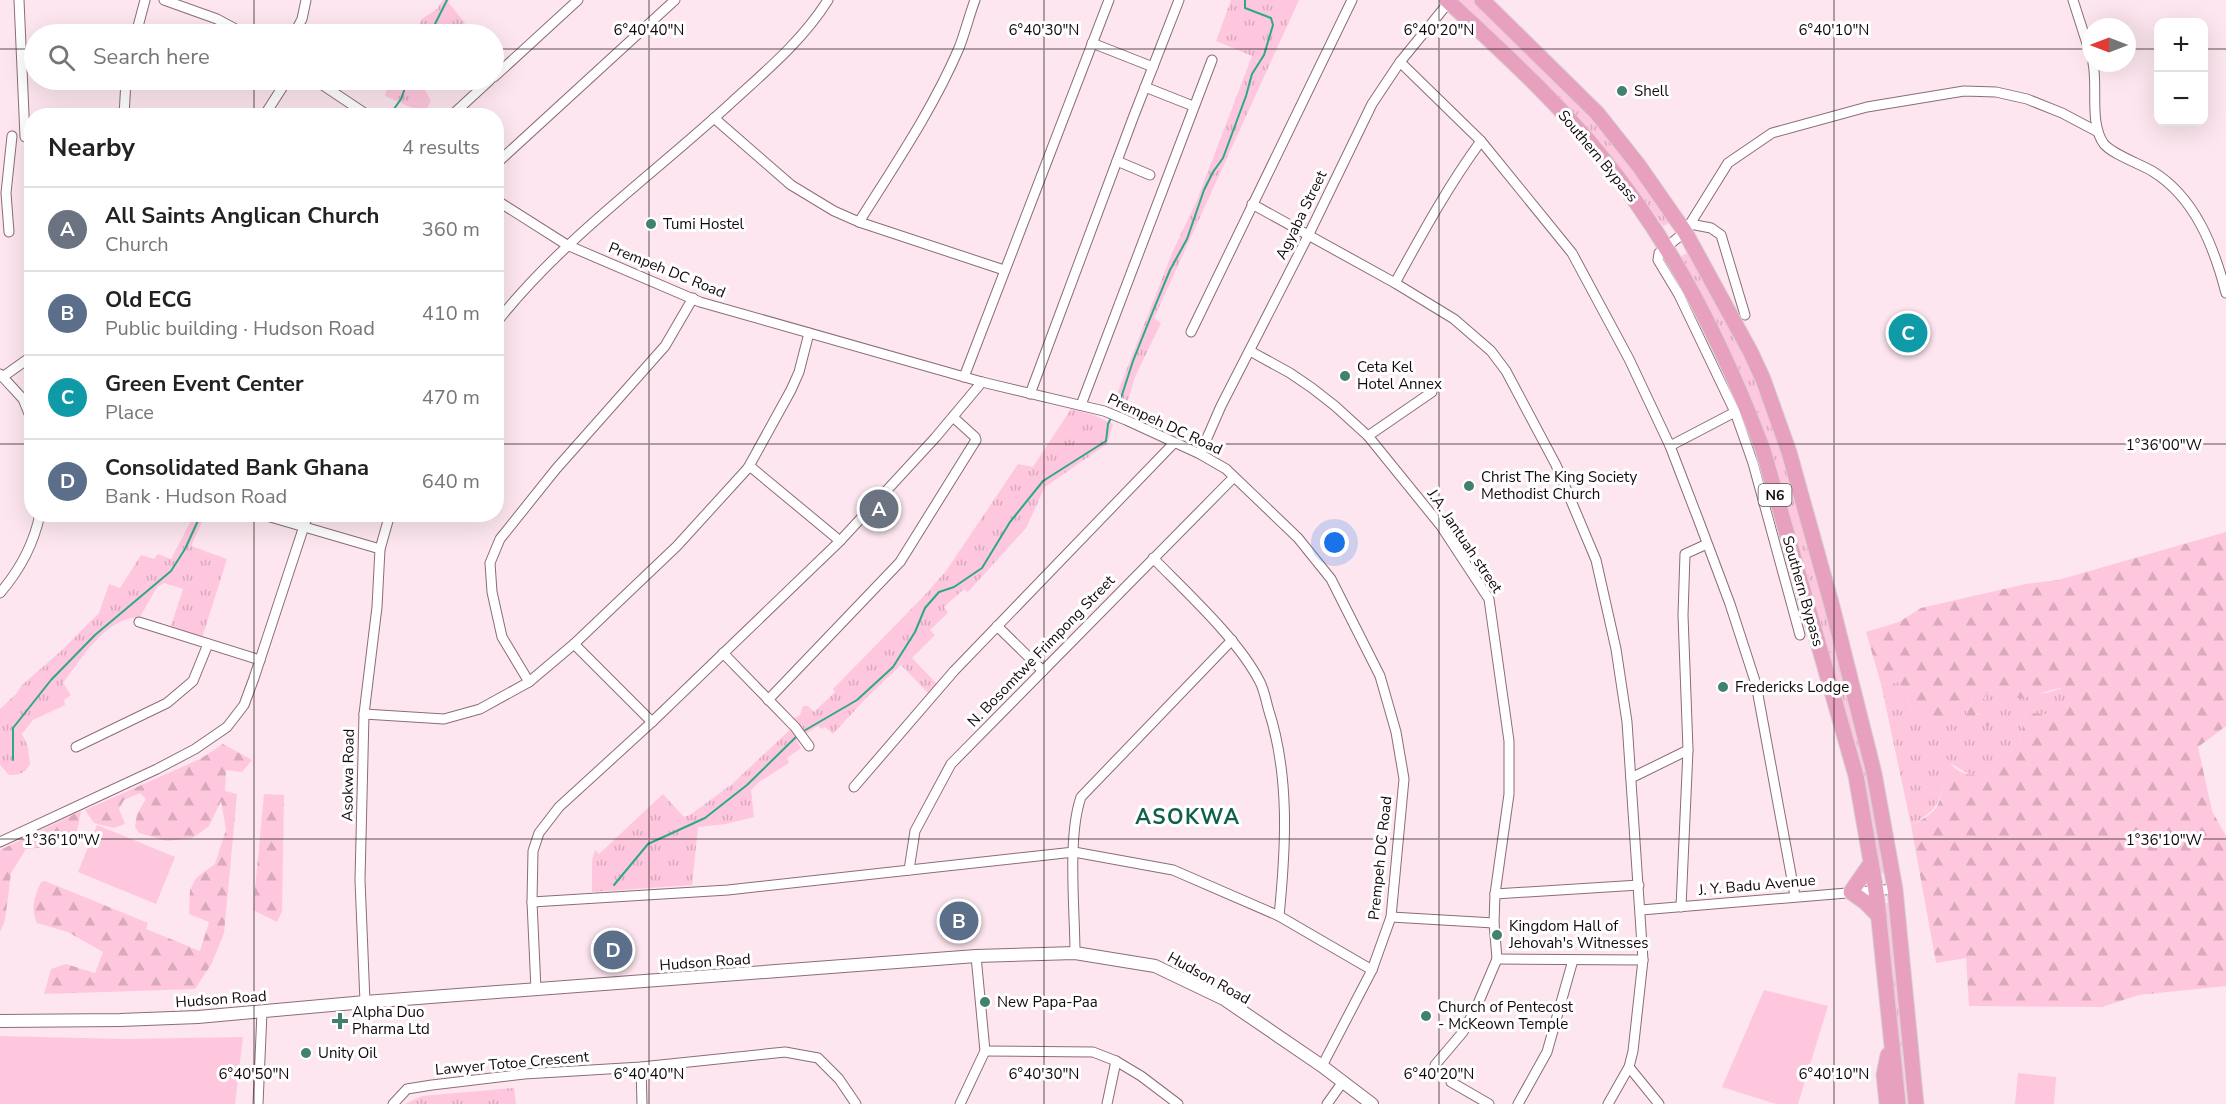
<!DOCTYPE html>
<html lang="en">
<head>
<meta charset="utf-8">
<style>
  :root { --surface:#fff; --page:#f2f2f2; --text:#222; --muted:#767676; --line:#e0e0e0; --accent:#42816e }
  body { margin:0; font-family:"Nunito Sans",sans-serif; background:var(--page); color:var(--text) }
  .controls { position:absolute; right:18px; top:18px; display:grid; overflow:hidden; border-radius:12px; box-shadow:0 6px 24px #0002 }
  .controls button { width:54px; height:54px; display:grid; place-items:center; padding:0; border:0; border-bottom:2px solid var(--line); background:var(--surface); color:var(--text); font:30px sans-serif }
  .compass { position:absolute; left:2082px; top:18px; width:54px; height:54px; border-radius:50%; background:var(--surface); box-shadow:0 6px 24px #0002; rotate:270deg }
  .you { position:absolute; left:1335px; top:543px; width:21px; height:21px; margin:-15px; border:4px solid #fff; border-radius:50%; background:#1a73e8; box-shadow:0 0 0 9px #1a73e833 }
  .badge { display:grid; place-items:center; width:39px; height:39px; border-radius:50%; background:var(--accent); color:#fff; font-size:20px; font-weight:700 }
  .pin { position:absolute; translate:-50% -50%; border:3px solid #fff; box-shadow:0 2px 6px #0006 }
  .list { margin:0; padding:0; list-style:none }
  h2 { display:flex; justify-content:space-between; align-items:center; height:78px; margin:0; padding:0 24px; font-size:26px }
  h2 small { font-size:20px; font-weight:400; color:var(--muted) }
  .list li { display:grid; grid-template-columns:39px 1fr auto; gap:18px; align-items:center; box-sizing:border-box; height:84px; padding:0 24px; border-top:2px solid var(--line) }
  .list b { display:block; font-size:22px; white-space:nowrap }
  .list p { margin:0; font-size:20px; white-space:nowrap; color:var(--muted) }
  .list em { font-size:20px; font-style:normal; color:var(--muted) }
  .icon { flex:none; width:33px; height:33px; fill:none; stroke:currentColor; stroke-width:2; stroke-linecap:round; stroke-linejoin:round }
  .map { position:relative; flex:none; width:2226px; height:1104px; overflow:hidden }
  .search { position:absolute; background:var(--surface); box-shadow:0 6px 24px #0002; left:24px; top:24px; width:480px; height:66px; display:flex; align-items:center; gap:15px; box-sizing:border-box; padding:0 21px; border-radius:33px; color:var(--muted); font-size:22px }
  .panel { position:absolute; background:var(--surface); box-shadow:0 6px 24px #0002; left:24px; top:108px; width:480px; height:414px; border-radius:24px }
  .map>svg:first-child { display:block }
  .grass { fill:url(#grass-tufts) }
  .forest { fill:url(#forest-firs) }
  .pitch { fill:#fec7dd }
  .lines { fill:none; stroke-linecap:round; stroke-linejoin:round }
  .stream { stroke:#2ca88a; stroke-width:2 }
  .minor-casing { stroke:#8c6c79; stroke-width:11 }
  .tertiary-casing { stroke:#8c6c79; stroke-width:14 }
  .trunk-casing { stroke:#d5d3d3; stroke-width:17 }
  .minor { stroke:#fff; stroke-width:9 }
  .tertiary { stroke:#fff; stroke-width:12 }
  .trunk { stroke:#e8a0bf; stroke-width:15 }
  .ticks { fill:none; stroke:#13080d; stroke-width:1.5; stroke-opacity:0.45 }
  .poi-dot { fill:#42816e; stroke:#fff; stroke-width:2 }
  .labels { text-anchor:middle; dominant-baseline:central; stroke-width:6; stroke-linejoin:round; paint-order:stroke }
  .shield { fill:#fff; stroke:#5a5256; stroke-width:1.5 }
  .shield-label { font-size:14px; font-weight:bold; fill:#13080d }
  .poi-label { font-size:15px; fill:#13080d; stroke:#fff; text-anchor:start }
  .street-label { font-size:15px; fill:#13080d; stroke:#fff }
  .district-label { font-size:21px; font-weight:bold; letter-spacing:1.5px; fill:#0e604d; stroke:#fff }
  .ticks-label { font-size:15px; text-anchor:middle; fill:#13080d; stroke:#fff; stroke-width:6; stroke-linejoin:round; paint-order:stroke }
</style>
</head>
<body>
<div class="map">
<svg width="2226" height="1104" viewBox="0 0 2226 1104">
  <defs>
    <pattern id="grass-tufts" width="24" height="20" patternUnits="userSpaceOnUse" patternTransform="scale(1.5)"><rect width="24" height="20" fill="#fec7dd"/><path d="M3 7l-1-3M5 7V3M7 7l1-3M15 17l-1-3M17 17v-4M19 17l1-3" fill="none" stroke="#d9a9bc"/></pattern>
    <pattern id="forest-firs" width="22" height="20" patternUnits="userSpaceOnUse" patternTransform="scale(1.5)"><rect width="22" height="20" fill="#fec7dd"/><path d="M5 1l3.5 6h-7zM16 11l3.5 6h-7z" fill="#d9a9bc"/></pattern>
  </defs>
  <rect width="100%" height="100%" fill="#fde6ef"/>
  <g class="grass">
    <path d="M443,0H450L448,2L465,23L454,34H415L422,19L437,9Z"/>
    <path d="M1231,0H1299L1154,318L1161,323L1135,377L1126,407L1114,402L1172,253L1197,200L1252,56L1216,41Z"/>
    <path d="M1452,0H1473L1586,111L1672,222L1663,226L1625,173Z"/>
    <path d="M393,80H422L421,83L431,101L424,113L385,96L387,89Z"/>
    <path d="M1687,253C1707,284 1728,318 1743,352C1779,429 1802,520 1824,602C1847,692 1870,781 1884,873L1878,874L1787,523L1678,258Z"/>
    <path d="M1071,409L1094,415L1113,424L1107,444L1045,487L1026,528L968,592L964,589L944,607L948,613L930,630L935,635L912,658L937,684L928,693L901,665L868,696L833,734L825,727L822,729L818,726L796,740L801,748L787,758L789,763L759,782L751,790L754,817L726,824L698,827L692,885L592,892V861L595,850L599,854L663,794L684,817L690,815L732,784L796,724L792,719L800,715L803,706H808L814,712L835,692L833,689L922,598L946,571L1018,464L1033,467Z"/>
    <path d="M194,515H205L191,546L227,559L202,638L171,626L183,589L164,583L157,587L140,617C106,617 82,658 63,683L71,695L64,700L65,705L33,720L22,734L28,747L30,764C25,773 20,775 9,775L0,765V709L16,694L22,685L61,651L99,613L109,584L120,588L141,555L154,559L158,554L171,559Z"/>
    <path d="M1899,682L1915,716L1959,702L1967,694H1972L1974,697L1966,711L1980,715L1987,693L1997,687C2006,693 2034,695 2045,693C2056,691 2057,687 2069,689V703C2054,721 2046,712 2026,713L2019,743L1988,776L1974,777L1943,759C1944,794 1943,808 1911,825L1881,684Z"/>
    <path d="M1883,903H1889L1907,1104H1905Z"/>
    <path d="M514,1088L516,1104H405L422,1096Z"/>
  </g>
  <g class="forest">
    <path d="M2226,532V726L2198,747L2212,811L2226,836V986L2139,995L2102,1007L1969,1006L1966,958L1936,963L1911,825C1920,821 1930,816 1936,808C1944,796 1943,774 1943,759H1948C1954,774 1974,777 1988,776L2019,743L2026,713C2046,712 2054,721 2069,703V690L2059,688L2020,699L1997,687L1987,693L1984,699C1993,707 1994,711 1993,724L1987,726L1979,723L1980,715L1977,713L1974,716H1966V711L1974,697L1972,694H1967L1940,724L1930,728L1915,716L1899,682L1881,684L1866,632L1899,622L1921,608L2026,584L2058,580Z"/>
    <path d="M223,744L252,760L242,772L226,770L225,791L237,794L224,933L212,963L195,989L44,994L51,969L66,964L95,973L103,952L68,932L37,923C30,908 35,896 41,882L45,881L148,923L146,929L200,951L209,922L189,914L190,890L196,878L215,864L226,830L221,801L209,826L193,838L167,841L139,833L135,827L137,814L146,799L140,793L124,800L119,809L125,824L114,828L94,823L85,810L200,759Z"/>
    <path d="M264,794L284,795L282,911L277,922L253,910Z"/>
    <path d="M81,811L77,831L47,847L26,849L11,873L5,920L0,932V850Z"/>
  </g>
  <g class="pitch">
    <path d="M97,825L175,857L156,904L78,872Z"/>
    <path d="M1764,990L1828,1006L1798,1104H1776L1722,1087Z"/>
    <path d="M0,1036L125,1039L243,1037L235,1104H0Z"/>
    <path d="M2018,1073L2056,1077L2054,1104H2015Z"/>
  </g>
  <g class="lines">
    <g class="stream">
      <path d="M430,34L447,0"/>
      <path d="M389,116L401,99L408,80"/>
      <path d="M1114,413L1120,401L1133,361L1153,311L1170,270L1187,239L1204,190L1213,172L1223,158L1246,96L1252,74L1264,55L1273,25L1271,18L1245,8V0"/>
      <path d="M802,732L857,700L893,667L915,632L925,608L939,592L954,587L982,568L1010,522L1043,481L1106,441L1108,424L1111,418"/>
      <path d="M13,760V728L51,680L95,635L171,571L185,549L201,514"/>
      <path d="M614,885L648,844L705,818L747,785L798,735"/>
    </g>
    <defs>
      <g id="minor">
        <path d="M19,0L25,137"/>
        <path d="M164,0L217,19L245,34"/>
        <path d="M2073,0L2091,56"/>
        <path d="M136,34L145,0"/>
        <path d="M294,34L302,19L306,0"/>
        <path d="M1092,43L1153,67"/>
        <path d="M1400,62L1481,141L1572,253L1629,359L1670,446L1700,524L1730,604L1756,684L1795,896"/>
        <path d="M2093,63C2098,86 2089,124 2104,144C2112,154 2140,164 2152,171C2195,197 2214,247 2226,293"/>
        <path d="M494,77L578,0"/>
        <path d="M315,80L369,116"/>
        <path d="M1145,87L1193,106"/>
        <path d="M124,116L126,80"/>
        <path d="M264,116L287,80"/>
        <path d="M451,116L490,80"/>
        <path d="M714,118L791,185L834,211L859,222L1004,270"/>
        <path d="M1117,161L1150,175"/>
        <path d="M496,164L675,0"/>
        <path d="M496,200L567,245L700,302L982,382L1104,411L1126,420L1200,454L1226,469L1298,538L1331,579L1380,676L1396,732L1404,779L1391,917L1372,970L1322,1066"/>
        <path d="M1252,204L1395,283L1454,319L1491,351L1506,371L1556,465L1596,560L1616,649L1627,722L1643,960L1633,1051L1629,1067L1608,1104"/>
        <path d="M859,222C894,166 933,109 959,48C965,33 969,16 975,0"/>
        <path d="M1690,224L1711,228L1721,235L1745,315"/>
        <path d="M9,232L6,193L12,136"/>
        <path d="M1395,283C1422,234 1448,186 1481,141"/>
        <path d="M496,323C563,238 653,175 732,102C767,70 802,41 828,0"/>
        <path d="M1191,332L1352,0"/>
        <path d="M1250,351L1290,373L1312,388L1335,406L1368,436L1441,526L1489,599L1509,741V794L1495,894L1494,923L1497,959L1477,1006L1463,1032L1435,1065"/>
        <path d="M0,374L23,399L32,421"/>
        <path d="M4,376L32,356"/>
        <path d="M964,377L1109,0"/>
        <path d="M1030,394L1133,118L1179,0"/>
        <path d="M1081,405L1212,60"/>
        <path d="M1368,436L1432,392"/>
        <path d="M1670,446L1735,412"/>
        <path d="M1200,454L1221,406L1308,236L1372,104L1400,62L1449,2"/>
        <path d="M748,468H752L840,541"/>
        <path d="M260,514L380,549"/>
        <path d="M1153,558C1187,593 1238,639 1260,682C1264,690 1266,700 1268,708C1290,775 1286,847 1279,916"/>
        <path d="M0,593C19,571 34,543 40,514"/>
        <path d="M139,622L260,660"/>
        <path d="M997,626L1043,671"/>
        <path d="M1800,635L1753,463L1735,412L1679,295L1658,260L1659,253L1685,232L1728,163L1772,133L1867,107L1964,91L1996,92L2027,99L2062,113L2098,132"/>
        <path d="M574,644L652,722"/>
        <path d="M723,653L795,727L809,746"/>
        <path d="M529,682L502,637L492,592L490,563L500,539L556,469L665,346L693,298"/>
        <path d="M768,700L900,562L976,440L975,437L953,417"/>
        <path d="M364,714L444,719L480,709L529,682L574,644L677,546L748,468L791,390L799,372L809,333"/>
        <path d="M76,747L167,703L193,681L208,644"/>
        <path d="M1631,778L1688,750L1683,615L1685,554L1707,544"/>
        <path d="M854,787L954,671L1174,443"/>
        <path d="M0,842L157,769L195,749L227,727L244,705L254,678L308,514"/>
        <path d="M909,870L915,831L951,764L1234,477"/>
        <path d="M1495,894L1639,885"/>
        <path d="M532,902L728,890L1074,852L1173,870L1279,916L1372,970"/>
        <path d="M1681,907L1688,750"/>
        <path d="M1641,910L1895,889"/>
        <path d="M1391,917L1494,923"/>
        <path d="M1075,953C1075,910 1067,837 1081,797L1232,640"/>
        <path d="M1497,959L1643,960"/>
        <path d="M536,990L532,902L533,851L539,833L559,807L652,722L840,541L935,438L982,382"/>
        <path d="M365,1002L360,880L364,714L377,607L380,549L390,514"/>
        <path d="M985,1051L1093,1052L1116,1061L1141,1076L1178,1104"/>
        <path d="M641,1067L642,1104"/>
        <path d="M1629,1067L1659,1104"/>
        <path d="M1451,1082L1489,1104"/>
        <path d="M258,1104L262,1012"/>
        <path d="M393,1104L407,1089L432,1085L524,1074L641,1067L785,1052L818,1058L839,1079L856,1104"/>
        <path d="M960,1104L985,1051L976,956"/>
        <path d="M1107,1104L1116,1061"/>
        <path d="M1327,1104L1342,1083"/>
        <path d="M1518,1104L1547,1052L1573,960"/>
      </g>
      <path id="tertiary" d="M0,1021L120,1020L198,1017L365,1002L976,956L1075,953L1155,966L1224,999L1322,1066L1372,1104"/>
      <g id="trunk">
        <path d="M1447,0C1500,50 1555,99 1601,156C1673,244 1723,344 1763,450L1856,776L1876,891L1898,1104"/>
        <path d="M1482,0L1597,113L1639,166L1685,232L1750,351L1763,379L1789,452L1832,606L1874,773L1895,889L1916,1104"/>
        <path d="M1871,863L1851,892L1865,902L1879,916"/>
        <path d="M1887,1104L1884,1075L1888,1055"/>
      </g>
    </defs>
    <use href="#minor" class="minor-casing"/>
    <use href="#tertiary" class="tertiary-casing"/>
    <use href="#trunk" class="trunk-casing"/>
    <use href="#minor" class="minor"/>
    <use href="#tertiary" class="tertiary"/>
    <use href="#trunk" class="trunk"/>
  </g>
  <path class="ticks" d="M254,0V34M649,0V1104M1044,0V1104M1439,0V1104M1834,0V1104M0,49H34M494,49H2091M2127,49H2158M2204,49H2226M254,80V116M0,444H32M496,444H2226M254,514V1104M0,839H2226"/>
  <g class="poi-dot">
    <circle cx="1622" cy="91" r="6"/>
    <circle cx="651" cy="224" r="6"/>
    <circle cx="1345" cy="376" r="6"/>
    <circle cx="1469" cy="486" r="6"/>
    <circle cx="1723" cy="687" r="6"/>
    <circle cx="1497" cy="935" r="6"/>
    <circle cx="985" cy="1002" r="6"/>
    <circle cx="1426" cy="1016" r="6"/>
    <path d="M337 1012h6v6h6v6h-6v6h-6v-6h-6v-6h6z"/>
    <circle cx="306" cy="1053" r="6"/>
  </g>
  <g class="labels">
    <rect class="shield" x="1758.5" y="484" width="33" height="22" rx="4.5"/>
    <g class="shield-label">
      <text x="1775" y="495">N6</text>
    </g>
    <g class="poi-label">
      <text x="1634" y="91">Shell</text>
      <text x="663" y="224">Tumi Hostel</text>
      <text x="1357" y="367">Ceta Kel<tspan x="1357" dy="17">Hotel Annex</tspan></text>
      <text x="1481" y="477">Christ The King Society<tspan x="1481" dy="17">Methodist Church</tspan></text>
      <text x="1735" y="687">Fredericks Lodge</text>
      <text x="1509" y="926">Kingdom Hall of<tspan x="1509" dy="17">Jehovah's Witnesses</tspan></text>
      <text x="997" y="1002">New Papa-Paa</text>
      <text x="1438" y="1007">Church of Pentecost<tspan x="1438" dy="17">- McKeown Temple</tspan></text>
      <text x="352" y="1012">Alpha Duo<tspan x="352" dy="17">Pharma Ltd</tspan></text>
      <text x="318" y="1053">Unity Oil</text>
    </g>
    <g class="street-label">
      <text transform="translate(1598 156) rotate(50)">Southern Bypass</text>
      <text transform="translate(1301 215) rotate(-64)">Agyaba Street</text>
      <text transform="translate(667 270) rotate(22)">Prempeh DC Road</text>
      <text transform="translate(1165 424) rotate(25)">Prempeh DC Road</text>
      <text transform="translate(1465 541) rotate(56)">J.A. Jantuah street</text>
      <text transform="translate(1803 591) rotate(74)">Southern Bypass</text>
      <text transform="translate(1041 651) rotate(-46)">N. Bosomtwe Frimpong Street</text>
      <text transform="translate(348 775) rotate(-89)">Asokwa Road</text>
      <text transform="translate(1380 858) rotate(-84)">Prempeh DC Road</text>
      <text transform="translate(1757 885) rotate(-5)">J. Y. Badu Avenue</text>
      <text transform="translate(705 962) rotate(-4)">Hudson Road</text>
      <text transform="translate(1209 978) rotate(29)">Hudson Road</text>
      <text transform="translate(221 999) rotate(-4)">Hudson Road</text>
      <text transform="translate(512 1063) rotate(-5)">Lawyer Totoe Crescent</text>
    </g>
    <g class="district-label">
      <text x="1188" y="817">ASOKWA</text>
    </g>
  </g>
  <g class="ticks-label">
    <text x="649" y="35">6°40'40"N</text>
    <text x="1044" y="35">6°40'30"N</text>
    <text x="1439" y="35">6°40'20"N</text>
    <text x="1834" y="35">6°40'10"N</text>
    <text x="2164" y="450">1°36'00"W</text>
    <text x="2164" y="845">1°36'10"W</text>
    <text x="62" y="845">1°36'10"W</text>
    <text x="254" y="1079">6°40'50"N</text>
    <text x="649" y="1079">6°40'40"N</text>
    <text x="1044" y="1079">6°40'30"N</text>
    <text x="1439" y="1079">6°40'20"N</text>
    <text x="1834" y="1079">6°40'10"N</text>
  </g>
</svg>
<div class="controls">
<button>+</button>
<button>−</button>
</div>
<svg class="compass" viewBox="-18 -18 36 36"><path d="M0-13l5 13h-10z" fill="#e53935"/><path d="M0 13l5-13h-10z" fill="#767676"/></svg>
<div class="you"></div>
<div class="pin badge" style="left:879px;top:509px;background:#6b7280">A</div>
<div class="pin badge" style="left:959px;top:921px;background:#5c6f8a">B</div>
<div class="pin badge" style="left:1908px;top:333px;background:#0f9aa8">C</div>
<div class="pin badge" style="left:613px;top:950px;background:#5c6f8a">D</div>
<div class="search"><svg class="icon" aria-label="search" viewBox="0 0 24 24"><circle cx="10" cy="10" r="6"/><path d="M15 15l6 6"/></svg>Search here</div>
<section class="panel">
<h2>Nearby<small>4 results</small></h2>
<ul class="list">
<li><span class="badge" style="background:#6b7280">A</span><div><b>All Saints Anglican Church</b><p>Church</p></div><em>360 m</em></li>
<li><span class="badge" style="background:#5c6f8a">B</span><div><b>Old ECG</b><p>Public building · Hudson Road</p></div><em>410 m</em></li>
<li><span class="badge" style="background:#0f9aa8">C</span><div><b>Green Event Center</b><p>Place</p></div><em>470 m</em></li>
<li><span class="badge" style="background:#5c6f8a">D</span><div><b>Consolidated Bank Ghana</b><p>Bank · Hudson Road</p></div><em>640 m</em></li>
</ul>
</section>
</div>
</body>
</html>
